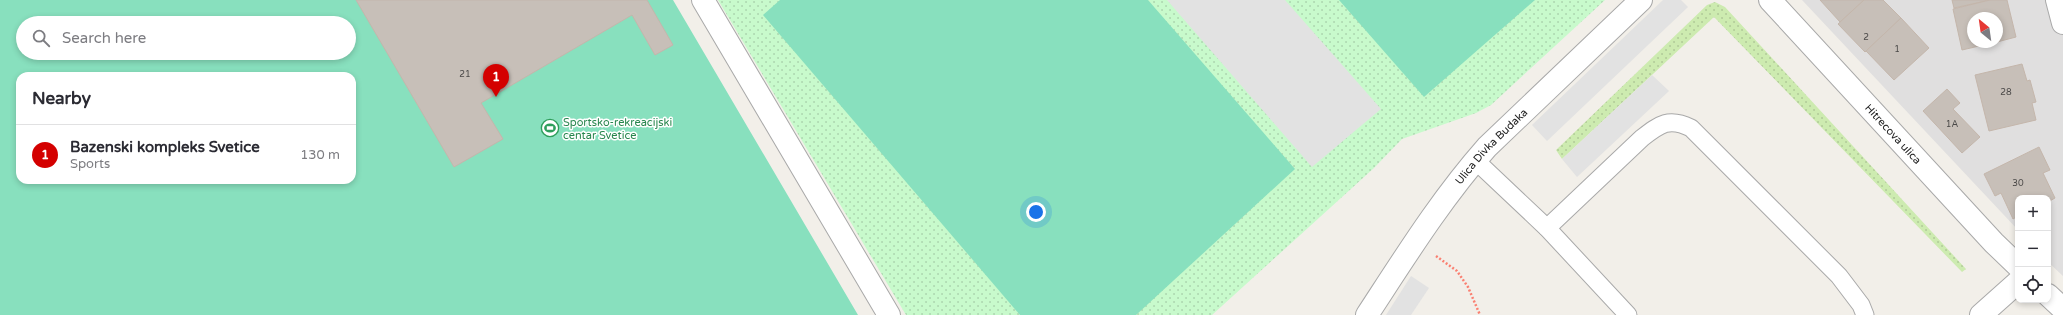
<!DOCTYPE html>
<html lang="en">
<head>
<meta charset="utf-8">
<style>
  :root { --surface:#fff; --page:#f2f2f3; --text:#2b2b33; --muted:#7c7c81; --line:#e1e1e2; --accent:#d40000 }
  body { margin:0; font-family:"Varela Round",sans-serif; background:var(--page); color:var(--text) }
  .controls { position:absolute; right:12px; bottom:12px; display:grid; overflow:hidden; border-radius:8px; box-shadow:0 2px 6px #0003 }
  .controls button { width:36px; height:36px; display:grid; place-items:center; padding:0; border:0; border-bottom:1px solid var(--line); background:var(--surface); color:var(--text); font:20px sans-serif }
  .compass { position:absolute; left:1967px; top:12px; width:36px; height:36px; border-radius:50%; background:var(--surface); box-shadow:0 2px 6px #0003; rotate:331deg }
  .you { position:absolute; left:1036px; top:212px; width:14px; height:14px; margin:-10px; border:3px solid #fff; border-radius:50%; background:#1a73e8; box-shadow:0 0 0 6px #1a73e833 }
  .badge { display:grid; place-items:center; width:26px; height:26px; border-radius:50%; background:var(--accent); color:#fff; font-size:13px; font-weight:700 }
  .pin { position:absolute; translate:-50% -33px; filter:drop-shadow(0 1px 2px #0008) }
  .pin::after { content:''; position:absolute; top:21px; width:14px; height:12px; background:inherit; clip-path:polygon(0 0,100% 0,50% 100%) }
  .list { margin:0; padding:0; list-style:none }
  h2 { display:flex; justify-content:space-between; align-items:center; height:52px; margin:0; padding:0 16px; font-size:17px }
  h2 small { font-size:13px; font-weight:400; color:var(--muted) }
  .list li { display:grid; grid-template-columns:26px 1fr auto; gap:12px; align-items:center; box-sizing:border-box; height:60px; padding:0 16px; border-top:1px solid var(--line) }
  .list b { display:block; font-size:15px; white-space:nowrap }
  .list p { margin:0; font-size:13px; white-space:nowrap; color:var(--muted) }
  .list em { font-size:13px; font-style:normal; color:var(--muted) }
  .icon { flex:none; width:22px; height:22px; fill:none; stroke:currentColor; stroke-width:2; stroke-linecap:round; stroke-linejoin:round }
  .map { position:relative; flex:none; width:2063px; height:315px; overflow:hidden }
  .search { position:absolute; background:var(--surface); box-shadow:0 2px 6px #0003; left:16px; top:16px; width:340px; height:44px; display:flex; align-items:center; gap:10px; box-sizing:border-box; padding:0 14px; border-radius:22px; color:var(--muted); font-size:15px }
  .panel { position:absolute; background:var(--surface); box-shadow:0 2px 6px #0003; left:16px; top:72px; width:340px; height:112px; border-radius:12px }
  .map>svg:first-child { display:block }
  .residential { fill:#e0dfdf; fill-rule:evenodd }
  .grass { fill:url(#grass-dots) }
  .park { fill:url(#park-dots) }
  .pitch { fill:#88e0be; fill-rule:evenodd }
  .parking { fill:#e2e2e2 }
  .building { fill:#c7bfb8; stroke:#c4b6ab }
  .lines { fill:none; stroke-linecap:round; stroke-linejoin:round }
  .service-casing { stroke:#a9a9a9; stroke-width:19 }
  .minor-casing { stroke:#a9a9a9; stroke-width:24 }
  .path { stroke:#fa8072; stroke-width:2.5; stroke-dasharray:2 2; stroke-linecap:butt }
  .service { stroke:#fff; stroke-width:17 }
  .minor { stroke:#fff; stroke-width:22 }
  .labels { text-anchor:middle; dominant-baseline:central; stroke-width:3; stroke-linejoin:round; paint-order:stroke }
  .number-label { font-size:9px; fill:#4b4948 }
  .leisure-label { font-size:11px; fill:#27864d; stroke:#fff; text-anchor:start }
  .street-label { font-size:11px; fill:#222; stroke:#fff }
</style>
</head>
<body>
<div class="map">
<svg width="2063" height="315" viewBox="0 0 2063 315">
  <defs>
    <pattern id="grass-dots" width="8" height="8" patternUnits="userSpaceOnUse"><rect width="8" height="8" fill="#cdebb0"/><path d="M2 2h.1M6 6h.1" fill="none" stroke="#b0c997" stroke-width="1.8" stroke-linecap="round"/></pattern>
    <pattern id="park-dots" width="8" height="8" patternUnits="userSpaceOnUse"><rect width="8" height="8" fill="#c8facc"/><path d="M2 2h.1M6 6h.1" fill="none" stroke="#acd6af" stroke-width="1.8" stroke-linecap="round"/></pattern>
  </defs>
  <rect width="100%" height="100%" fill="#f2efe9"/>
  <path class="residential" d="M1802,0H2063V276L2048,262V198H2018V230ZM1973,18H1997V42H1973Z"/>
  <path class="grass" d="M1715,2L1725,7L1966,269L1962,272L1714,17L1562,159L1556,150L1707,5Z"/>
  <path class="park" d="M718,0H1605L1491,105L1476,113L1402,139L1374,168L1212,315H906Z"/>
  <g class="pitch">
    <path d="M0,0H673L858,315H0ZM23,23H349V53H23ZM20,76H352V180H20Z"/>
    <path d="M780,0H1148L1295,169L1136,315H1020L763,15Z"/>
    <path d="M1339,0H1535L1424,97Z"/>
  </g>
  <g class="parking">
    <path d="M1167,0H1285L1381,109L1312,167Z"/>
    <path d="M1663,0H1681L1688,7L1547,141L1532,125Z"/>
    <path d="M1652,75L1669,91L1577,177L1562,159Z"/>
    <path d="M1411,276L1429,288L1411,315H1386Z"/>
  </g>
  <g class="building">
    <path d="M356,0H647L673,45L655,55L632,15L481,103L503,139L454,167Z"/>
    <path d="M1820,0H1864L1840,22Z"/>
    <path d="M1864,0H1883L1901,18L1865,52L1838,24Z"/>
    <path d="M1952,0H1990L1954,8Z"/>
    <path d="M1990,0H2007L2016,37L1997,42V18H1973V42H1996L1962,50L1953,9Z"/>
    <path d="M1901,18L1929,48L1894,80L1866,51Z"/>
    <path d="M2022,64L2027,81L2030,80L2036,102L2032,103L2036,120L1989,131L1975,75Z"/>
    <path d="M1947,89L1960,103L1953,109L1980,137L1962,153L1923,111Z"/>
    <path d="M2039,147L2050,170L2043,173L2055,198L2048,202V198H2018V216L2013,219L2001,193L1995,196L1984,174Z"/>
  </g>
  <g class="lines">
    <defs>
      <g id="service">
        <path d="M1475,160L1547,228L1628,315"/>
        <path d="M1547,228L1642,138C1660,124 1669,117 1691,128L1839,276L1861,305L1865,315"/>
      </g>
      <g id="minor">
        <path d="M703,0L889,315"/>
        <path id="s1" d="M1770,0L1994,243L2018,266"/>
        <path d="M2057,0L2063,23"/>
        <path d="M2048,295L2063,309"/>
        <path id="s2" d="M1367,315C1405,257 1441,199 1487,147L1641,0"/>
        <path d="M1981,315L2018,282"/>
      </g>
    </defs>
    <use href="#service" class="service-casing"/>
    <use href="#minor" class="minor-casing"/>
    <path class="path" d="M1436,256L1457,271L1468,287L1480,315"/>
    <use href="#service" class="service"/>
    <use href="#minor" class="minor"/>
  </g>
  <defs>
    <symbol id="stadium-ring" viewBox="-11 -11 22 22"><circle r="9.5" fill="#fff" stroke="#2e9e5b" stroke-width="1.5"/><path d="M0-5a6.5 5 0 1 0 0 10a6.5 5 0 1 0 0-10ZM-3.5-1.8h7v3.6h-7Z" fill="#2e9e5b"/></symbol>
  </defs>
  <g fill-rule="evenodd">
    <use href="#stadium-ring" x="540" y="118" width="20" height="20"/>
  </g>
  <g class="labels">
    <g class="number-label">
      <text x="1866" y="37">2</text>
      <text x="1897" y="49">1</text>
      <text x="465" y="74">21</text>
      <text x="2006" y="92">28</text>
      <text x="1952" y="124">1A</text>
      <text x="2018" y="183">30</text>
    </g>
    <g class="leisure-label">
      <text x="563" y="122">Sportsko-rekreacijski<tspan x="563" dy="13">centar Svetice</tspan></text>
    </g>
    <g class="street-label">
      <text stroke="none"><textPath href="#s1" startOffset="182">Hitrecova ulica</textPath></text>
      <text stroke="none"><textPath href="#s2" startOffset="210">Ulica Divka Budaka</textPath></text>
    </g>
  </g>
</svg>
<div class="controls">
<button>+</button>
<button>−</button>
<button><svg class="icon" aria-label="locate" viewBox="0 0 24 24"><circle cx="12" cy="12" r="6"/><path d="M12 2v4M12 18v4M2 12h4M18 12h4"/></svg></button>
</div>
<svg class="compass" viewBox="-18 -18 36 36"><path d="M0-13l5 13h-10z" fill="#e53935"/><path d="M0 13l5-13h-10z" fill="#7c7c81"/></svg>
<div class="you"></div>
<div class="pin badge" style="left:496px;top:97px">1</div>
<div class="search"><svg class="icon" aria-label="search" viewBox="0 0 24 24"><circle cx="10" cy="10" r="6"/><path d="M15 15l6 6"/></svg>Search here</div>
<section class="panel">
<h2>Nearby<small></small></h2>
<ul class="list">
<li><span class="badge">1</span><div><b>Bazenski kompleks Svetice</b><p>Sports</p></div><em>130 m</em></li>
</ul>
</section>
</div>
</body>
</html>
